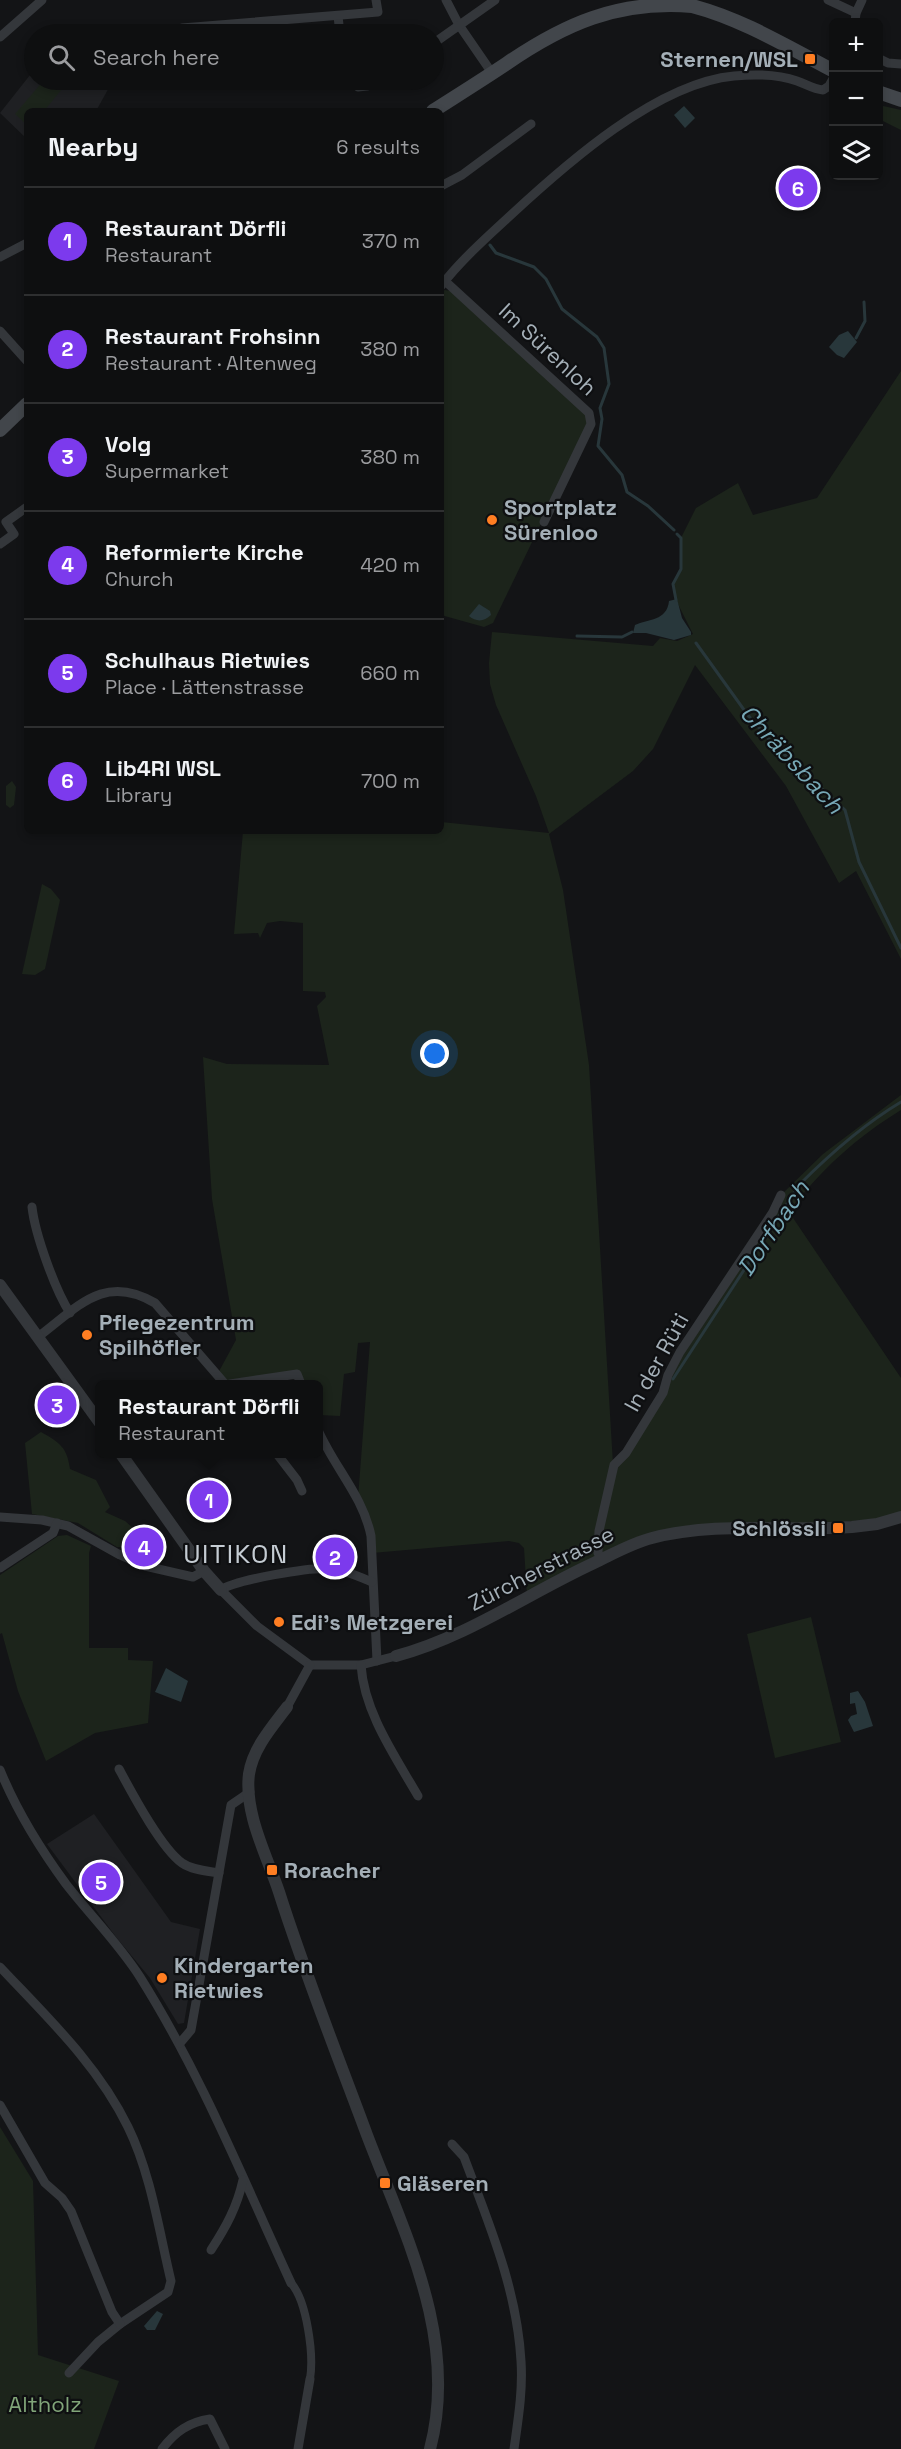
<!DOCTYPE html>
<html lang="en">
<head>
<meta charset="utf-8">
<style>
  :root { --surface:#0e0f10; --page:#1c1d1e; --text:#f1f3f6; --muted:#9b9c9f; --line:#2e2f30; --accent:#7c3aed }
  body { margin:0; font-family:"Space Grotesk",sans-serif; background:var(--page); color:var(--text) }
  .controls { position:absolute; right:18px; top:18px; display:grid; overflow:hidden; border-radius:9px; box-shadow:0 3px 9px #0003 }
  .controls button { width:54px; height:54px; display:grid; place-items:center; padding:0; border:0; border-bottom:2px solid var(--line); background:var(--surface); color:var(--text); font:30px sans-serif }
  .you { position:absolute; left:435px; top:1054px; width:21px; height:21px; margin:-15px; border:4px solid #fff; border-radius:50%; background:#1a73e8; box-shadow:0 0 0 9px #1a73e833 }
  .badge { display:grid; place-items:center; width:39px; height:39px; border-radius:50%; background:var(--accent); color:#fff; font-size:20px; font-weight:700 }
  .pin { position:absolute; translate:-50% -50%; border:3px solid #fff; box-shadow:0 2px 6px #0006 }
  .popup { position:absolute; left:95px; top:1380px; width:228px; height:78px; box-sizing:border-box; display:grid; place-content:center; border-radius:9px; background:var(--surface); filter:drop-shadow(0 2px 4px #0005); font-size:20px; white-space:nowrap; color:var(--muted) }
  .popup b { font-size:22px; color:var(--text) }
  .popup::after { content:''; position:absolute; left:50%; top:100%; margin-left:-12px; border:12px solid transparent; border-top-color:var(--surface) }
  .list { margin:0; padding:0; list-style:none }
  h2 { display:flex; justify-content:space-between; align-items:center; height:78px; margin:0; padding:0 24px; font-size:26px }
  h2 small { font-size:20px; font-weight:400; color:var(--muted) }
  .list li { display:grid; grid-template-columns:39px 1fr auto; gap:18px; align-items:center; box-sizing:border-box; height:108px; padding:0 24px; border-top:2px solid var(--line) }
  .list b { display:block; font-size:22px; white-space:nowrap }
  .list p { margin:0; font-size:20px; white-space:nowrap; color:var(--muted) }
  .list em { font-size:20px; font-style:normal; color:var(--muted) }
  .icon { flex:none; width:33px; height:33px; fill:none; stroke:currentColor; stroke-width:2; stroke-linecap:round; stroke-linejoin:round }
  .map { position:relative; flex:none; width:901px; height:2449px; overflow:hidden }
  .search { position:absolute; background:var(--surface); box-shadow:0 3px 9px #0003; left:24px; top:24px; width:420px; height:66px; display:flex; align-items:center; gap:15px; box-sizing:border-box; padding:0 21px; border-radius:33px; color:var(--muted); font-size:22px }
  .panel { position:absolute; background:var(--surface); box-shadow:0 3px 9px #0003; left:24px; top:108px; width:420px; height:726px; border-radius:9px }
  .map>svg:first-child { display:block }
  .built { fill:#1f2023 }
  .green { fill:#1c241b }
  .water { fill:#28373b }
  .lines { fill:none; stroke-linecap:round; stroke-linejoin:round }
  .stream { stroke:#28373b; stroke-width:3 }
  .pedestrian { stroke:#34373b; stroke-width:8 }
  .minor { stroke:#34373b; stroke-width:9 }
  .tertiary { stroke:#34373b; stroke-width:12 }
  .secondary { stroke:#42464b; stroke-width:14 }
  .poi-dot { fill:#ff7e22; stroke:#0e0f11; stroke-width:2 }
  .labels { text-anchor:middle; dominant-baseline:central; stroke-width:4.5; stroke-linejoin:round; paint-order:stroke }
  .poi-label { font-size:22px; font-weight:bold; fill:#a4afb7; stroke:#0e0f11; text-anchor:start }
  .street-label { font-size:22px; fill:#a4afb7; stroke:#0e0f11 }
  .park-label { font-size:22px; fill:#81a579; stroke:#0e0f11 }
  .water-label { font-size:24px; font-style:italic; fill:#77a8b6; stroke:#0e0f11 }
  .quarter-label { font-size:26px; letter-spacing:1.5px; fill:#c5ccd3; stroke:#0e0f11 }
</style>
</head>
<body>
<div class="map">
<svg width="901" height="2449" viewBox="0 0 901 2449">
  <rect width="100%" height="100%" fill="#131416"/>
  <g class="built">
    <path d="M34,70V80H108L111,84L96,111H27V139L0,113Z"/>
    <path d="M94,1814L171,1922L200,1929L184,2023L178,2024L150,1978L116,1937L47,1844Z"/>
  </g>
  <g class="green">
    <path d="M44,80H51L62,89L44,111H27V125L15,114Z"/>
    <path d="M879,105L901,110V130L879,119Z"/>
    <path d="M445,290L450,291L588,415L589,424L493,623L484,627L441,615V292Z"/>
    <path d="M901,371V959L856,871L839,883L786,786L695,665L653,749L633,771L549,834L563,890L589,1065L613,1464L626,1453L668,1375L781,1195L823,1154L901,1095V1110C857,1137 820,1170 789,1212L901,1378V1517L651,1538L527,1596L524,1548L519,1543L509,1541L372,1553L358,1498L370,1342L358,1343L355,1372L344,1374L340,1416L319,1415L318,1384H301L297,1374L230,1384L217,1375L236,1340L212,1199L203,1057L227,1064L329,1065L317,1006L326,997L325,992L303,991V923L280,921L267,923L260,938L258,933L234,934L243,831H441V822L549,833L536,796L496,705L490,684L489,663L492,632L653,646L660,638L677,641L693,634L676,600L673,584L681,569V538L696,508L738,483L753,515L817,498Z"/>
    <path d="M12,781L16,787L14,805L10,808L6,805V786Z"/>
    <path d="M42,884L51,889L60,900L45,969L35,975L22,974Z"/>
    <path d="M41,1432C60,1443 67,1447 70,1469L96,1480L110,1507L105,1512L125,1521L134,1529L124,1547H117L78,1523L32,1514L25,1443Z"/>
    <path d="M67,1535L91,1546L89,1553V1648H128V1660L153,1661L148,1723L95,1733L46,1761L18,1691L2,1633L0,1634V1575L58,1536Z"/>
    <path d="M811,1617L841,1742L775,1758L747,1634Z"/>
    <path d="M0,2127L33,2181L38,2355L119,2381L94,2449H0Z"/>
  </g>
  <g class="water">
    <path d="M684,106L695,118L685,128L674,115Z"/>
    <path d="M848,331L857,342L844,358L837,355L829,347L839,335Z"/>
    <path d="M677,599L682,618L691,632V635L674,640L646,633H633L635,625C648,619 667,621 669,601Z"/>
    <path d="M479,604L490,611L491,615C484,622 476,622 469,616Z"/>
    <path d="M166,1668L188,1681L181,1702L155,1692Z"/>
    <path d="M858,1691L865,1702L873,1726L854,1732L848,1720L851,1716L857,1714L855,1703L850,1704V1693Z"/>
    <path d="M157,2311L163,2314L155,2330H147L144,2326Z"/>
  </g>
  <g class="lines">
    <g class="stream">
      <path d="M490,245L496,253L534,267L546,279L562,309L597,337L604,348L609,384L600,408L602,419L598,446L622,475L627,492L648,506L674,530"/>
      <path d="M856,338L865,321L864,302"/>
      <path d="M676,600L673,584L681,569V538L677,534"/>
      <path d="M577,636L622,637L632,632"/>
      <path d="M696,643L747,714L774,745L845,810L859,862L901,948"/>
      <path d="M673,1379L800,1184C831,1153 864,1124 901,1102"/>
    </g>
    <path class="pedestrian" d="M291,2283C307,2301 314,2355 310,2379"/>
    <g class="minor">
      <path d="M446,0L459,25L492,73"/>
      <path d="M828,0L856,13"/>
      <path d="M338,16L340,34"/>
      <path d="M855,22L856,13L862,0"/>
      <path d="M182,34V28L378,12L376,0"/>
      <path d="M0,37L42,0"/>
      <path d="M434,43L495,0"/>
      <path d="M878,58L888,63L901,64"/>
      <path d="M349,80L358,87L367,86L382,80"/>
      <path d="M441,186L462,175L531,124"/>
      <path d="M0,257L27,243"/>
      <path d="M445,281L589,413L591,424L544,522"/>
      <path d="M441,286C461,260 487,237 512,214C566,164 657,83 734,76C755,74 777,74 797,81C806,84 813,89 823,90L829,86L834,77"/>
      <path d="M0,331L27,361"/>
      <path d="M0,544L14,534L6,522L27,507"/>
      <path d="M32,1207C35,1234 55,1290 70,1313"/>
      <path d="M38,1337C78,1307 104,1273 155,1303L225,1384"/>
      <path d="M230,1384L297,1374L301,1384"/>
      <path d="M318,1430C334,1467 363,1496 371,1536L377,1661"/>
      <path d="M277,1454L297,1480L302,1491"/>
      <path d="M0,1517L42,1520L68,1526L120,1555L145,1566L193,1577L204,1571"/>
      <path d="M602,1559L598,1553L599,1531L614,1465L626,1453L663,1393L668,1375L680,1352L773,1212L781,1195"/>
      <path d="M0,1568L53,1533L57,1523"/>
      <path d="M372,1582C359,1577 346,1570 332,1569C314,1566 234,1580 221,1590L257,1626L310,1665H361L396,1656"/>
      <path d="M361,1665C364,1712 395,1756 418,1796"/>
      <path d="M287,1707L310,1665"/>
      <path d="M119,1769C132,1793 161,1848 182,1863C192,1870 207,1871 219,1873"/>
      <path d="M0,1770C16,1809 41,1850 66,1884C90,1915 119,1944 140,1977C201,2074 243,2179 291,2283"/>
      <path d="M0,1967C47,2017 98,2065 128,2127C151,2174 159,2231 171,2281L168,2292L120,2324L98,2342L69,2373"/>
      <path d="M180,2043L191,2030L231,1805L250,1792"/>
      <path d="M0,2105L45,2183L62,2198L71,2211L112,2312L120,2324"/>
      <path d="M452,2144L464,2157C489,2224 517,2289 521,2361C523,2391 518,2420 514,2449"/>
      <path d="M211,2250C226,2227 237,2207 243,2180"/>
      <path d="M162,2449C175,2432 189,2422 210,2419L225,2449"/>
      <path d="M298,2449L310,2379"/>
    </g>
    <g class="tertiary">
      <path d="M0,1285L100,1423"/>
      <path d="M121,1454L204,1571L221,1590"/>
      <path d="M396,1656C467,1637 527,1594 594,1563C613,1554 632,1543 652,1538C717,1521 786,1532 852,1527L877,1524L901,1517"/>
      <path d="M287,1707C272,1727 253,1748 249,1774C244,1813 267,1856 279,1892C305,1974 337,2054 367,2135C405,2235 459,2339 430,2449"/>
    </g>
    <g class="secondary">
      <path d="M878,92L901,100"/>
      <path d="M433,111C458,95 482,80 506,64C564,24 618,0 692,6C742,19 788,47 834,71"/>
      <path d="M0,430L27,404"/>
    </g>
  </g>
  <g class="poi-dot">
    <rect x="804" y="53" width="12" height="12" rx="3"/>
    <circle cx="492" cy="520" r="6"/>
    <circle cx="87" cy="1335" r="6"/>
    <rect x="832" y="1522" width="12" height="12" rx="3"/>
    <circle cx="279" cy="1622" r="6"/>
    <rect x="266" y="1864" width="12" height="12" rx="3"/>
    <circle cx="162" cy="1978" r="6"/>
    <rect x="379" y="2177" width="12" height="12" rx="3"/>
  </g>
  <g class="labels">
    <g class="poi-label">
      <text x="798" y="59" text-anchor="end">Sternen/WSL</text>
      <text x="504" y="507">Sportplatz<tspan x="504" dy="25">Sürenloo</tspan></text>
      <text x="99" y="1322">Pflegezentrum<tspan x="99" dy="25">Spilhöfler</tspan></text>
      <text x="826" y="1528" text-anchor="end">Schlössli</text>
      <text x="291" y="1622">Edi's Metzgerei</text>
      <text x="284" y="1870">Roracher</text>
      <text x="174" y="1965">Kindergarten<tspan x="174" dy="25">Rietwies</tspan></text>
      <text x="397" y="2183">Gläseren</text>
    </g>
    <g class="street-label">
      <text transform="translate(548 349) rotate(43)">Im Sürenloh</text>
      <text transform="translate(656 1362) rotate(-61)">In der Rüti</text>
      <text transform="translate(541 1568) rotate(-27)">Zürcherstrasse</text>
    </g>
    <g class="park-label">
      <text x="45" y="2404">Altholz</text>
    </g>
    <g class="water-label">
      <text transform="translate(792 759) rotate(47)">Chräbsbach</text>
      <text transform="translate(773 1228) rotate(-56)">Dorfbach</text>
    </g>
    <g class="quarter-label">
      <text x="236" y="1554">UITIKON</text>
    </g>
  </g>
</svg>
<div class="controls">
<button>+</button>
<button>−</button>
<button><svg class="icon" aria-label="layers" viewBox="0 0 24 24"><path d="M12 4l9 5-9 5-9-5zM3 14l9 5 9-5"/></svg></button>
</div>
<div class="you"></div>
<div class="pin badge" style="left:209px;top:1500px">1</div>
<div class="popup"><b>Restaurant Dörfli</b>Restaurant</div>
<div class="pin badge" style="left:335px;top:1557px">2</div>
<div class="pin badge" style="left:57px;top:1405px">3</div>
<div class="pin badge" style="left:144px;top:1547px">4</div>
<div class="pin badge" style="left:101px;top:1882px">5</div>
<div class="pin badge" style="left:798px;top:188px">6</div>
<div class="search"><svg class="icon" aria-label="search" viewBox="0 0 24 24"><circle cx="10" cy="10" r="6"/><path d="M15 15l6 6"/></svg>Search here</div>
<section class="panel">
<h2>Nearby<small>6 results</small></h2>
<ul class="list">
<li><span class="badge">1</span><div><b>Restaurant Dörfli</b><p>Restaurant</p></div><em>370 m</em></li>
<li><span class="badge">2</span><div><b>Restaurant Frohsinn</b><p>Restaurant · Altenweg</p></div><em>380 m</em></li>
<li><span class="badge">3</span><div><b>Volg</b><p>Supermarket</p></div><em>380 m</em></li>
<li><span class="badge">4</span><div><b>Reformierte Kirche</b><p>Church</p></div><em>420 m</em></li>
<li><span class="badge">5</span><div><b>Schulhaus Rietwies</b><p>Place · Lättenstrasse</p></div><em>660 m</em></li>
<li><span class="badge">6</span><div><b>Lib4RI WSL</b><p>Library</p></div><em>700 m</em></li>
</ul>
</section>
</div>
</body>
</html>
